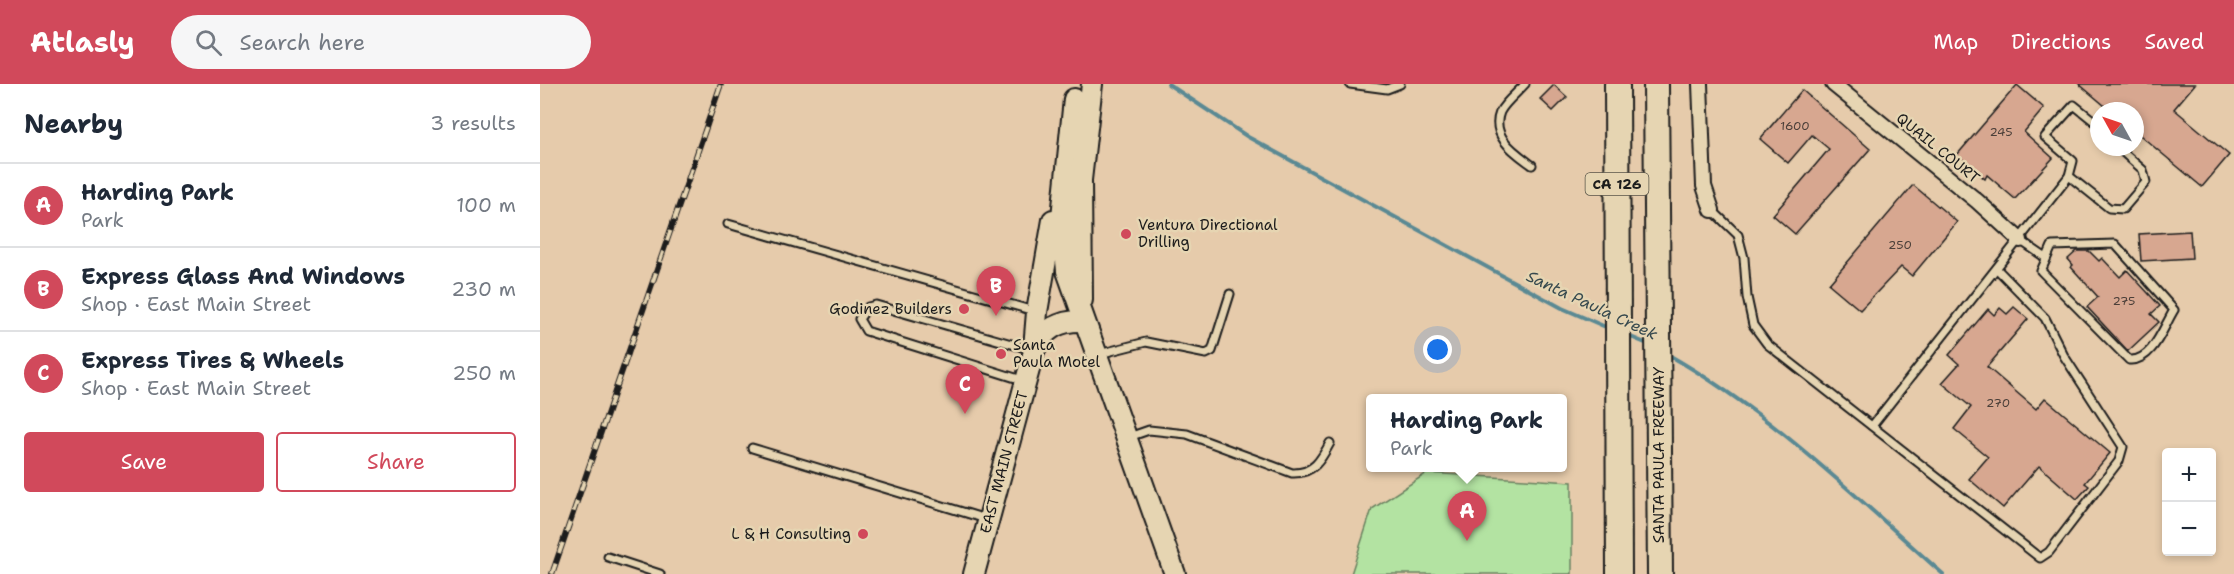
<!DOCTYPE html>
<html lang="en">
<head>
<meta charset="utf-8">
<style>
  :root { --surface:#fff; --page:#f6f6f7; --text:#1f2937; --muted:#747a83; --line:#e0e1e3; --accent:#d1495b }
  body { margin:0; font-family:"Shantell Sans",sans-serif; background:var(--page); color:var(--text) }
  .controls { position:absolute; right:18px; bottom:18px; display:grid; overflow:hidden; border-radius:6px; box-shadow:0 3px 9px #0003 }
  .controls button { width:54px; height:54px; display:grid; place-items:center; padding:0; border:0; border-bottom:2px solid var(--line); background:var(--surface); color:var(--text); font:30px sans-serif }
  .compass { position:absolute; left:1550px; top:18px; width:54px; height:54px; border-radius:50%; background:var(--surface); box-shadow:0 3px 9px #0003; rotate:310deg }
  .you { position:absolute; left:898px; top:266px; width:21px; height:21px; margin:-15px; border:4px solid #fff; border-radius:50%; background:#1a73e8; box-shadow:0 0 0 9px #1a73e833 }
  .badge { display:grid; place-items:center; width:39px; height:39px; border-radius:50%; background:var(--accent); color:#fff; font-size:20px; font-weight:700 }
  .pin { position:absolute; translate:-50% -50px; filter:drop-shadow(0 2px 3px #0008) }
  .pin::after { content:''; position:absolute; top:32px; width:21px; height:18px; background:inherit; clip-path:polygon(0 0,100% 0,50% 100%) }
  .popup { position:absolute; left:826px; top:310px; width:201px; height:78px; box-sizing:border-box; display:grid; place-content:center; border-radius:6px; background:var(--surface); filter:drop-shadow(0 2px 4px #0005); font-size:20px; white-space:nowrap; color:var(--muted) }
  .popup b { font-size:22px; color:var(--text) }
  .popup::after { content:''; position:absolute; left:50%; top:100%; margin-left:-12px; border:12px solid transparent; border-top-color:var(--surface) }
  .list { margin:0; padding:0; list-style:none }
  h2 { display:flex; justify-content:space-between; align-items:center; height:78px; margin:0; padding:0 24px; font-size:26px }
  h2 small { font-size:20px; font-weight:400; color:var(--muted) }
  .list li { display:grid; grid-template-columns:39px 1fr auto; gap:18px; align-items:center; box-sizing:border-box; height:84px; padding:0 24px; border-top:2px solid var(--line) }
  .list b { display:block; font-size:22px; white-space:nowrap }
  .list p { margin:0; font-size:20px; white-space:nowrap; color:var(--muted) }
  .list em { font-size:20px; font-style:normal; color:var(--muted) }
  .actions { display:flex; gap:12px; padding:18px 24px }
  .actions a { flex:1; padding:14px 0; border:2px solid var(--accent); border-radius:6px; text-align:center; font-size:21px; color:var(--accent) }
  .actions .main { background:var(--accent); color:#fff }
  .icon { flex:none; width:33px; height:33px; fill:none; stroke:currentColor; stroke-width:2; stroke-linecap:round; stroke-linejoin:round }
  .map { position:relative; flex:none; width:1694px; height:490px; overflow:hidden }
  header { display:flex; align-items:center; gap:36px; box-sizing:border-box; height:84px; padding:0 30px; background:var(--accent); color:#fff }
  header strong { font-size:28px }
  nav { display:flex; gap:33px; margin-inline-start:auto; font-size:21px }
  .search { width:420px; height:54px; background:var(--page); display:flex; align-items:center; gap:15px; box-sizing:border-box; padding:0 21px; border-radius:33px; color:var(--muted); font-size:22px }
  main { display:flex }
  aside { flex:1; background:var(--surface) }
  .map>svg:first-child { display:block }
  .green { fill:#b3e3a2; stroke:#68805f; stroke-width:1.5 }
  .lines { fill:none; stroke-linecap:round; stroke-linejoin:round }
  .stream { stroke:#5a8993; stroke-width:4 }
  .building { fill:#d7a790; stroke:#1c1c1c; stroke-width:1.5 }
  .lane-casing { stroke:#1c1c1c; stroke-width:11 }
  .street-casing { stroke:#1c1c1c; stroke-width:18 }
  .secondary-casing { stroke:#1c1c1c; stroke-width:24 }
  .highway-casing { stroke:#1c1c1c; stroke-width:28 }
  .lane { stroke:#e6d5b2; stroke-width:7 }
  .street { stroke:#e6d5b2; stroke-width:14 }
  .secondary { stroke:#e6d5b2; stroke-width:20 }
  .highway { stroke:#e6d5b2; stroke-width:24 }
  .rail-casing { stroke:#1c1c1c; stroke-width:6 }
  .rail { stroke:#e6d5b2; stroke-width:4; stroke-dasharray:11; stroke-linecap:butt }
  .poi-dot { fill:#d1495b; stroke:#e6d5b2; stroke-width:2 }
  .labels { text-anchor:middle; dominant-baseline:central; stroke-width:5; stroke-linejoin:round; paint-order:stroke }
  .number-label { font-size:12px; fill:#4b3f39 }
  .shield { fill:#e6d5b2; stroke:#595449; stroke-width:1.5 }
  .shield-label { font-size:14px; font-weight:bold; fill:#1c1c1c }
  .street-label { font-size:15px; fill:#1c1c1c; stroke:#e6d5b2 }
  .poi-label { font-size:15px; fill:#1c1c1c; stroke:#e6d5b2; text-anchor:start }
  .water-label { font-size:16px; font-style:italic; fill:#36494e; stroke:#e6d5b2 }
</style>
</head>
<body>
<header>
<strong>Atlasly</strong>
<div class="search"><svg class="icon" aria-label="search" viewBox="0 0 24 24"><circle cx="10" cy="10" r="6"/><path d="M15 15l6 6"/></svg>Search here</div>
<nav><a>Map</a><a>Directions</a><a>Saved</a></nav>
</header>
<main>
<aside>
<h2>Nearby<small>3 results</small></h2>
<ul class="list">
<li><span class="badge">A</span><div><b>Harding Park</b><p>Park</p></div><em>100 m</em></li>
<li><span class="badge">B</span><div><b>Express Glass And Windows</b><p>Shop · East Main Street</p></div><em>230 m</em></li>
<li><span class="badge">C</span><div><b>Express Tires &amp; Wheels</b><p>Shop · East Main Street</p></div><em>250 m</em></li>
</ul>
<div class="actions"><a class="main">Save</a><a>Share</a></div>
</aside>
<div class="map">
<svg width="1694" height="490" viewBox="0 0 1694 490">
  <rect width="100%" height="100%" fill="#e6cbab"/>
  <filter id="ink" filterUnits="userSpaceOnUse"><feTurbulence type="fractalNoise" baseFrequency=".0167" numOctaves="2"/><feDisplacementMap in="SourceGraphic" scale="12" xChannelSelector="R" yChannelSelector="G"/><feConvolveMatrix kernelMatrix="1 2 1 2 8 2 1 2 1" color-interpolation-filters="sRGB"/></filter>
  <g filter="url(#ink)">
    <path class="green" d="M887,389L1032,398V490H811L832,425Z"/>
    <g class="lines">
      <g class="stream">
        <path d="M628,0L708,53L1022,224L1068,244"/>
        <path d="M1086,251L1110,261"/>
        <path d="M1127,270C1230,328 1315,412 1403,490"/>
      </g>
    </g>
    <g class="building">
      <path d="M1539,0H1655L1634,25L1689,71L1662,103L1595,47V27H1571Z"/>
      <path d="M1014,1L1027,13L1013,27L1000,15Z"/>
      <path d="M1477,1L1504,24L1484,48L1513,74L1475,115L1447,91L1445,95L1417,71Z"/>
      <path d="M1262,6L1330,65L1255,150L1233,131L1289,65L1272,51L1248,79L1220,55Z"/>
      <path d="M1373,101L1417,138L1372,192L1361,183L1320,226L1289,200Z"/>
      <path d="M1650,147L1652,174L1601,177L1599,150Z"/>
      <path d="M1537,167H1549L1559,177L1562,174L1580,193L1587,186L1620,222L1611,230L1619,238L1588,267L1547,223L1558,213L1531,183L1533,181L1528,175Z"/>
      <path d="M1474,223L1488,235L1447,283L1496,325L1505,314L1570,369L1545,399L1549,402L1537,415L1499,382L1463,424L1429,395L1448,373L1414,345L1431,323L1402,299L1419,280L1409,271L1448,225L1454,231L1460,224L1467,230Z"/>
    </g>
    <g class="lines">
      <defs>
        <g id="lane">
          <path d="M810,0L847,5L860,0"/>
          <path d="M985,0C978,8 964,19 960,28C950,53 976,69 992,81"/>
          <path d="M1529,92L1569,124L1583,125L1606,98L1603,86L1577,63"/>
          <path d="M1172,126L1198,151L1204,174L1207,213L1213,241L1227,260L1500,474L1509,468L1579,377L1583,363L1524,272L1505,234L1457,185"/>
          <path d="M188,140L494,227"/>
          <path d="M1480,156L1506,174"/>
          <path d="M1575,160L1634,226C1623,244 1612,278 1589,276L1501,187L1512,162Z"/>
          <path d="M559,270L606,258L666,270L672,267L690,210"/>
          <path d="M485,297L326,247L319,235L328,223L336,221L492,266"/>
          <path d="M1332,342L1529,92L1533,77L1505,53L1534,21L1559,41"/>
          <path d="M589,353L609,346L647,350L752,389C773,390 781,376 790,359"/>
          <path d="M212,364L446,435"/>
          <path d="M68,473L120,490"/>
        </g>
        <g id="street">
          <path d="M1160,0L1164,102L1172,126"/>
          <path d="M1293,0L1437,117L1480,156"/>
        </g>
        <g id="secondary">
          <path d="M534,15L522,133L527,187L635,490"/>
          <path d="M542,216L541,96L552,0"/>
          <path d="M494,264L497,228L513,136"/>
          <path d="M434,490L494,267C504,244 520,236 544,237"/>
        </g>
        <g id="highway">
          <path d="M1077,0L1079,490"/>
          <path d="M1116,0L1120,490"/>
        </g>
      </defs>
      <use href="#lane" class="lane-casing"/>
      <use href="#street" class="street-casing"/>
      <use href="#secondary" class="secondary-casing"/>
      <use href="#highway" class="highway-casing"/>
      <use href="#lane" class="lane"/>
      <use href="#street" class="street"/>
      <use href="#secondary" class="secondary"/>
      <use href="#highway" class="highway"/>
      <defs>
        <path id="rail" d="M12,490L181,0"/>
      </defs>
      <use href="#rail" class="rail-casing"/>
      <use href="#rail" class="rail"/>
    </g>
  </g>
  <g class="poi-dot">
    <circle cx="586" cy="150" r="6"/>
    <circle cx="424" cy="225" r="6"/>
    <circle cx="461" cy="270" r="6"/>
    <circle cx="323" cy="450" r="6"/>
  </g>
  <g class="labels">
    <g class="number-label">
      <text x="1255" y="42">1600</text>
      <text x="1461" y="48">245</text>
      <text x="1360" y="161">250</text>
      <text x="1584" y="217">275</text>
      <text x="1458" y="319">270</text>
    </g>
    <rect class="shield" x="1045.5" y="89" width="63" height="22" rx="4.5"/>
    <g class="shield-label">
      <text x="1077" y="100">CA 126</text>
    </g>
    <g class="street-label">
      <text transform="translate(1398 64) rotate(39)">QUAIL COURT</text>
      <text transform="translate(1119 371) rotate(-90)">SANTA PAULA FREEWAY</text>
      <text transform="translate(464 378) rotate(-75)">EAST MAIN STREET</text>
    </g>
    <g class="poi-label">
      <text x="598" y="141">Ventura Directional<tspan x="598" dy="17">Drilling</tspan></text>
      <text x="412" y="225" text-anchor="end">Godinez Builders</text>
      <text x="473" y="261">Santa<tspan x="473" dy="17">Paula Motel</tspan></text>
      <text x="311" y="450" text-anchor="end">L &amp; H Consulting</text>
    </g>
    <g class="water-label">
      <text transform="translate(1052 221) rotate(25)">Santa Paula Creek</text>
    </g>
  </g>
</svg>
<div class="controls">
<button>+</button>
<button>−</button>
</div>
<svg class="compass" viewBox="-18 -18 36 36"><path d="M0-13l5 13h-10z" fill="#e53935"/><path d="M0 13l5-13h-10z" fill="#747a83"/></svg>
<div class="you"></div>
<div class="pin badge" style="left:927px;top:457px">A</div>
<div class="popup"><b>Harding Park</b>Park</div>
<div class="pin badge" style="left:456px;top:232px">B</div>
<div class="pin badge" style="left:425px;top:330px">C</div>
</div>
</main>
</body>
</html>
